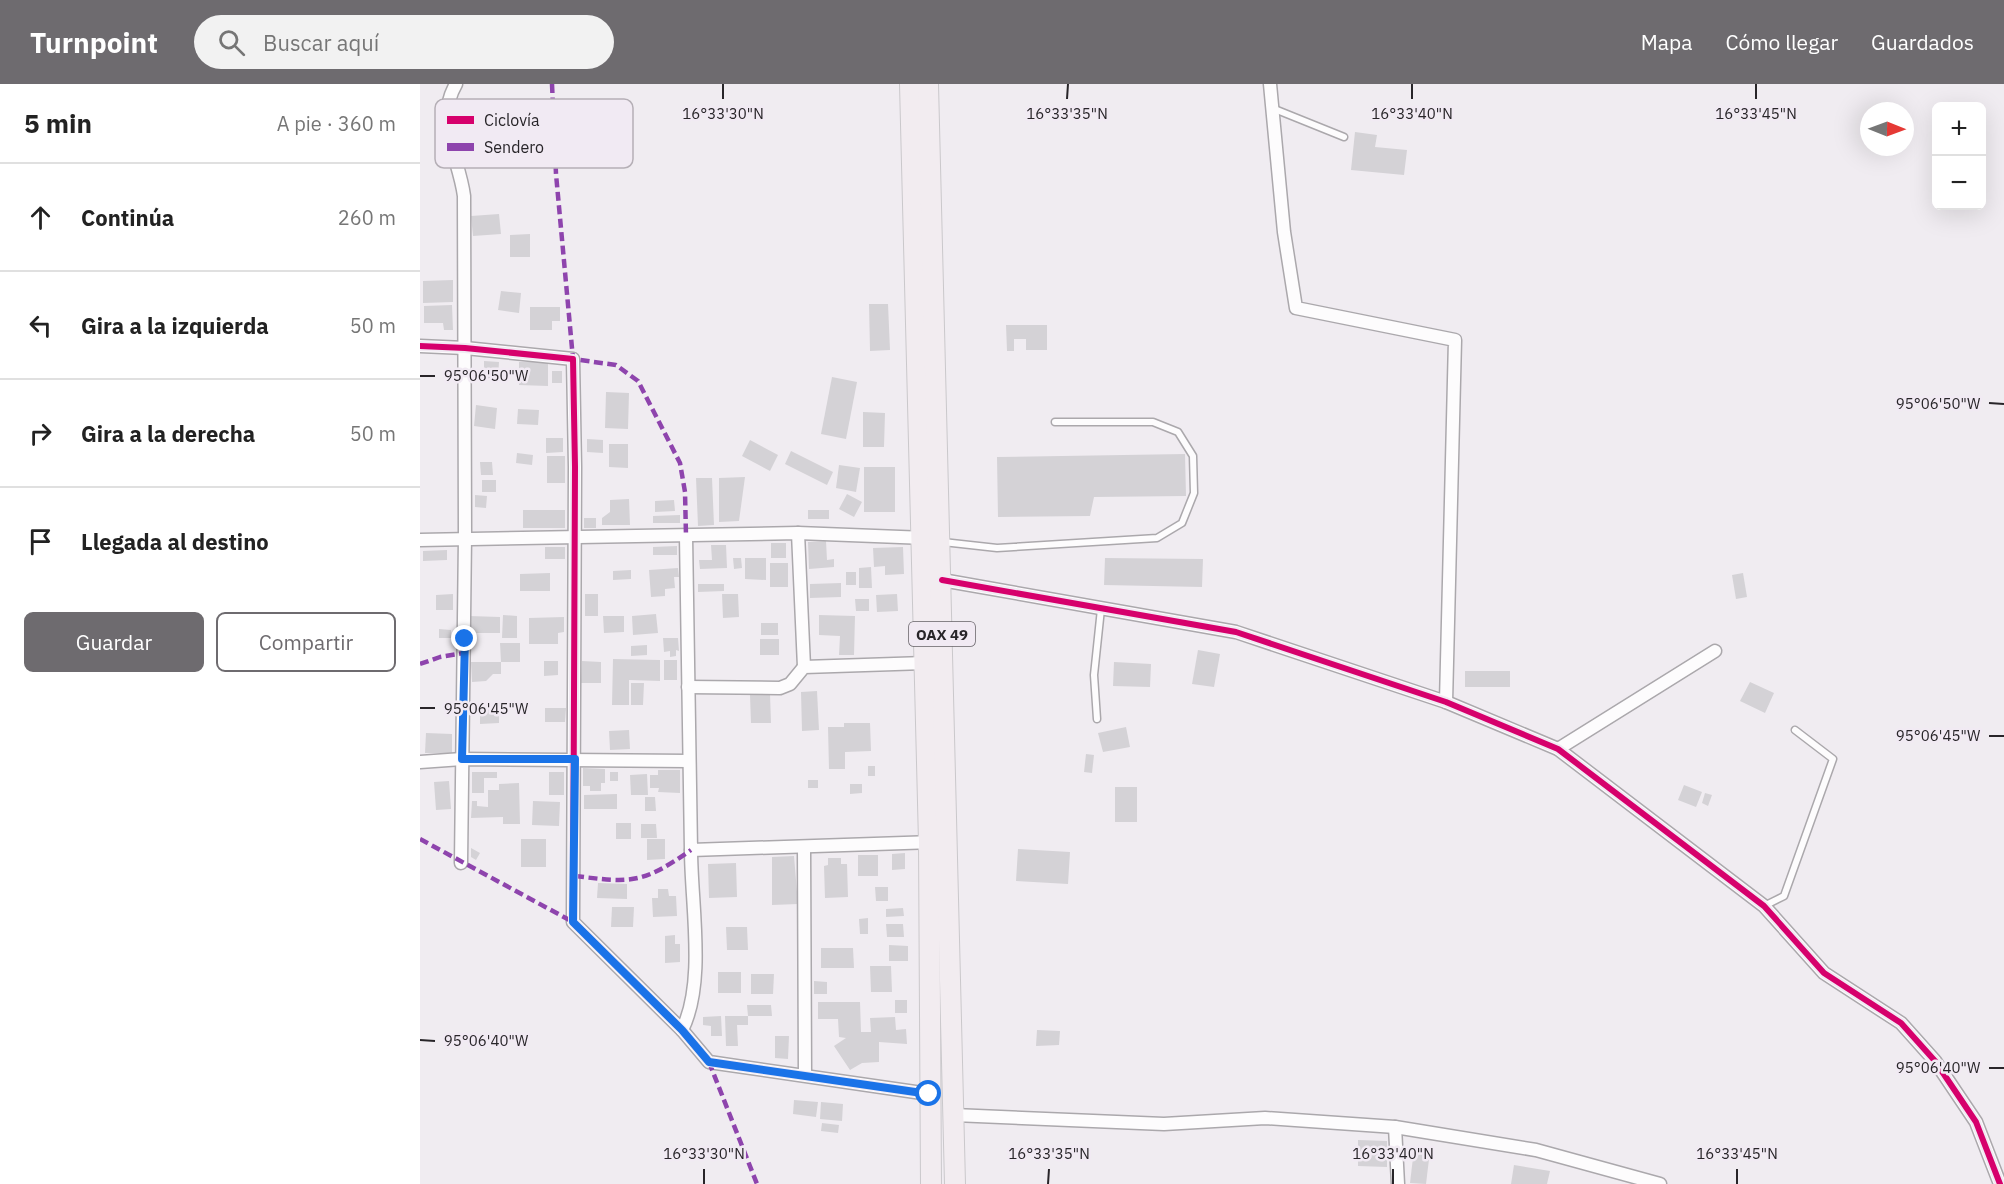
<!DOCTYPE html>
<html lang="es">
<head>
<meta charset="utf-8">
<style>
  :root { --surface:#fff; --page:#f2f2f2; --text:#222; --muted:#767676; --line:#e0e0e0; --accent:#6e6b6f }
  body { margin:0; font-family:"IBM Plex Sans",sans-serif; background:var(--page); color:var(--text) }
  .controls { position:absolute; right:18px; top:18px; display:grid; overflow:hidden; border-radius:9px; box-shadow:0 6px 24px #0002 }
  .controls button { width:54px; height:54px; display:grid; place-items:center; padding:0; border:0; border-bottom:2px solid var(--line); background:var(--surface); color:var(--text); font:30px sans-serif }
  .compass { position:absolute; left:1440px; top:18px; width:54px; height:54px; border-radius:50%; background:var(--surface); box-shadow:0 6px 24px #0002; rotate:91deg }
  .stop { position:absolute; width:18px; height:18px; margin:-14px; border:4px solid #1a73e8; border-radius:50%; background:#fff }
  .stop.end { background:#1a73e8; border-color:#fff; box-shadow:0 2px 6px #0008 }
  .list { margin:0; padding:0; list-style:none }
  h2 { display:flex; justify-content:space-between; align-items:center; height:78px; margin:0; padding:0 24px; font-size:26px }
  h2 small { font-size:20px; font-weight:400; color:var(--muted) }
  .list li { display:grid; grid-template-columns:39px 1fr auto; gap:18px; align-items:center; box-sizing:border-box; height:108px; padding:0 24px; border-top:2px solid var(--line) }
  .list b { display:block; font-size:22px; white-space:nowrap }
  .list em { font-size:20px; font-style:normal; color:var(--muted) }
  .actions { display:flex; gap:12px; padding:18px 24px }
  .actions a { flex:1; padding:14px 0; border:2px solid var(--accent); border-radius:9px; text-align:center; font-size:21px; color:var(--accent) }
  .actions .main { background:var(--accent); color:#fff }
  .icon { flex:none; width:33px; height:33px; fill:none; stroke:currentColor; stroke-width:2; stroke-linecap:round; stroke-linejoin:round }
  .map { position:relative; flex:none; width:1584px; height:1100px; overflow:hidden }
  header { display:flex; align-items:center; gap:36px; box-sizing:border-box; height:84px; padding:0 30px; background:var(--accent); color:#fff }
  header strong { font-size:28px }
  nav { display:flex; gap:33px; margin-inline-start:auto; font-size:21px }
  .search { width:420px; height:54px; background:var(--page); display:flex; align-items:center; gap:15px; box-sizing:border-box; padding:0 21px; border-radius:33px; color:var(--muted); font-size:22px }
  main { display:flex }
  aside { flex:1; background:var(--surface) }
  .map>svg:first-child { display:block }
  .building { fill:#d4d2d6 }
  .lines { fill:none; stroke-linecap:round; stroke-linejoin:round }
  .service-casing { stroke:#aba8ac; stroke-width:9 }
  .minor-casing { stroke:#aba8ac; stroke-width:15 }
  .primary-casing { stroke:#cac8cb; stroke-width:22 }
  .service { stroke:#fdfcfd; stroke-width:6 }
  .minor { stroke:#fdfcfd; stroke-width:12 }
  .primary { stroke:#f2ecf0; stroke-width:20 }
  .quiet { stroke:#8e44ad; stroke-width:4.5; stroke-dasharray:9 4.5; stroke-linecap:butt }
  .cycleway-casing { stroke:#f1eaf3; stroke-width:10 }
  .cycleway { stroke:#d6006c; stroke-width:6 }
  .route { stroke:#1a73e8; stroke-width:8 }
  .ticks { fill:none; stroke:#282529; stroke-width:2 }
  .labels { text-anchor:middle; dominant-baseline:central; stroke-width:5; stroke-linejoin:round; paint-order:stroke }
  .shield { fill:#f1eaf3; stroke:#646066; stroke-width:1.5 }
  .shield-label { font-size:15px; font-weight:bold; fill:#282529 }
  .key { fill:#f1eaf3; stroke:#b5afb6; stroke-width:1.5 }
  .key-label { font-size:16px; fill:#282529 }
  .ticks-label { font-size:15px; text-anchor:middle; fill:#282529; stroke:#f1eaf3; stroke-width:5; stroke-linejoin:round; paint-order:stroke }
</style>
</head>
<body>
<header>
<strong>Turnpoint</strong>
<div class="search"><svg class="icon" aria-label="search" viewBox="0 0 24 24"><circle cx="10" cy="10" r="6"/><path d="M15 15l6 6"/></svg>Buscar aquí</div>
<nav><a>Mapa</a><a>Cómo llegar</a><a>Guardados</a></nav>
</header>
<main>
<aside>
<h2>5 min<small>A pie · 360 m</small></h2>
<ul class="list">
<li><svg class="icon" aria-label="ahead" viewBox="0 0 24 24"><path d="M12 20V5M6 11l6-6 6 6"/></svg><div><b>Continúa</b></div><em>260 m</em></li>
<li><svg class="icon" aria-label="left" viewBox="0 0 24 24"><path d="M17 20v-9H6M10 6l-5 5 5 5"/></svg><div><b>Gira a la izquierda</b></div><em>50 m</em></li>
<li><svg class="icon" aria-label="right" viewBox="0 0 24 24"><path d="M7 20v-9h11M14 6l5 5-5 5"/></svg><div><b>Gira a la derecha</b></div><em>50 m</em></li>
<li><svg class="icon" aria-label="arrive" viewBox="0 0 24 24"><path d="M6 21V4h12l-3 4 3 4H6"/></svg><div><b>Llegada al destino</b></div></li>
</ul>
<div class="actions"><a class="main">Guardar</a><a>Compartir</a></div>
</aside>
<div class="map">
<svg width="1584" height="1100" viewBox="0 0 1584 1100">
  <rect width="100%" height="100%" fill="#f0ecf1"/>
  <g class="building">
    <path d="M935,48L957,51L955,63L987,66L984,91L931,86Z"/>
    <path d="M79,130L81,150L53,152L51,132Z"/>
    <path d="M110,150V173H90V151Z"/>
    <path d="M33,196V218L3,219V197Z"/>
    <path d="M81,207L101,209L99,229L78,226Z"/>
    <path d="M449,220H468L470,266L450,267Z"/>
    <path d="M32,221L33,246H24L23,239H4V222Z"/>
    <path d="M110,223H140V237H132V246H110Z"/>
    <path d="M586,241H627V266H606V255H594V267H587Z"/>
    <path d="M64,277L79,278L78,295L64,294Z"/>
    <path d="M99,278H128V302L99,301Z"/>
    <rect x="132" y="287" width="10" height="12"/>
    <path d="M412,293L437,298L426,355L401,350Z"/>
    <path d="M186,308L209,309L208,345L185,344Z"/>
    <path d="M56,321L77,324L75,345L54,342Z"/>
    <path d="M98,325L119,326L118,341L97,340Z"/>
    <path d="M443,328L465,329L464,363H443Z"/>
    <path d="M126,354H143V368L126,369Z"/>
    <path d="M167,355L183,356V369L167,368Z"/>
    <path d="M330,356L358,371L350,387L322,372Z"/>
    <path d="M189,360H208V384L189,383Z"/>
    <path d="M371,367L413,388L407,401L365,380Z"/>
    <path d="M97,369L113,371L112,381L96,379Z"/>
    <path d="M765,370L766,412L674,413L670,432L578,433L577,373Z"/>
    <rect x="127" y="372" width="18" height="27"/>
    <path d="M60,378H72L73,391H61Z"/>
    <path d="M419,381L440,384L436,408L416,404Z"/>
    <rect x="444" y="383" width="31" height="45"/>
    <path d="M325,393L319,437L299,438V394Z"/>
    <path d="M276,394H292L294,441L278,442Z"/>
    <rect x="62" y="396" width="14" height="12"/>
    <path d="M427,410L442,418L434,433L419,425Z"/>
    <path d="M55,411L67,412L66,424L55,423Z"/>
    <path d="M209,415L210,441H182V434L190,428V416Z"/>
    <path d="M254,416L255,427L235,428V417Z"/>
    <rect x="103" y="426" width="42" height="18"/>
    <rect x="388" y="426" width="21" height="9"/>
    <path d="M260,431V439H233V432Z"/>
    <rect x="164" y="434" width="12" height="10"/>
    <path d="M406,457L407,476L414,475V483L389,485L388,458Z"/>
    <rect x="351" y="459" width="15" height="15"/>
    <path d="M291,461H306L307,484L280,485L279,476H292Z"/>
    <path d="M257,462V471H233V463Z"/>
    <rect x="125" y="463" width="20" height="12"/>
    <path d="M483,463L484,490L465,491V482L454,483L453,464Z"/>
    <path d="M27,466V476L3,477V467Z"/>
    <path d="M313,474H321L322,484L314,485Z"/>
    <path d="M325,474H346V496L325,495Z"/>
    <path d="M685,474L783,475L782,503L684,501Z"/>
    <rect x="350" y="479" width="18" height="24"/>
    <path d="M451,483L452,504H439V484Z"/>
    <path d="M258,484L259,493H254L255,504L245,505V512L231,513L229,486Z"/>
    <path d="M211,486V495L193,496V487Z"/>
    <rect x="426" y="488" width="10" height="13"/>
    <path d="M130,489V507H100V490Z"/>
    <path d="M1323,489L1327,513L1316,515L1312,491Z"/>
    <path d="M421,499V513L390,514V500Z"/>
    <path d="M278,500H304V507L278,508Z"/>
    <path d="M33,510V526H16V511Z"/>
    <rect x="165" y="510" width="13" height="22"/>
    <path d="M302,510H318L319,533L303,534Z"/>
    <path d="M477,510L478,527L457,528L456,511Z"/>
    <path d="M435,515H449V527H436Z"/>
    <path d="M236,530L238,549L213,551L212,532Z"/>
    <path d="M83,531L97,532V554H82Z"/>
    <path d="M399,531L435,532L434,571H419L420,552L399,551Z"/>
    <path d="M49,532L80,533V549H49Z"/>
    <path d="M183,532H204V548L184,549Z"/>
    <path d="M144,533V548L138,549V560H109V534Z"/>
    <rect x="341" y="539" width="17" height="12"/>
    <path d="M19,545L31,546V554H19Z"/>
    <path d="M243,554H258L259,567L256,566V572L250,573V567L244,568Z"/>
    <rect x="340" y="555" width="19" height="16"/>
    <path d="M80,559H100V578H81V590H73L66,597L52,598L51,578H81Z"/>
    <path d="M227,561V571L211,572V562Z"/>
    <path d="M778,566L800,570L794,603L772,600Z"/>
    <path d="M193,575L240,576V597L209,596V621H192Z"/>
    <rect x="244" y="576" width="13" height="20"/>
    <path d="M124,577H138V591L124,592Z"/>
    <path d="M162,577L181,578V599H161Z"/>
    <path d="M694,578L731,580L730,603L693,602Z"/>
    <rect x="1045" y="587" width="45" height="16"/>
    <path d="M1330,598L1354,609L1345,629L1320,617Z"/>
    <path d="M211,599H224L223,621H211Z"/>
    <path d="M397,607L399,646L382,647L381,608Z"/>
    <path d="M350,610L351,639H331L330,611Z"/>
    <path d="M79,621V639L60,640V622Z"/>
    <path d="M125,624H146L145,638H125Z"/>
    <path d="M424,639H450L451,667L425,668V685H409L408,643H424Z"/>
    <path d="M706,643L710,663L683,668L678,649Z"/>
    <path d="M209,646L210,665L190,666L189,647Z"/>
    <path d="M6,649L32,650V669H5Z"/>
    <path d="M666,670L674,671L672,689L664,688Z"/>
    <rect x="448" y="682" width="7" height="10"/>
    <path d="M163,684L185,685V699H181V707H170V702H163Z"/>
    <path d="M238,686H260V709L238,708L239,704H230V691H238Z"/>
    <path d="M52,688H77V694H64V709H52Z"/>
    <rect x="129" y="688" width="15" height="23"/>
    <rect x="190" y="688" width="8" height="9"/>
    <path d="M227,690L228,711H211L210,691Z"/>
    <rect x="388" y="696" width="10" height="8"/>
    <path d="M29,697L31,725L16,726L14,698Z"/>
    <path d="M99,699L100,740H83V733L51,734L52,717H57V722L68,723V706H79V700Z"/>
    <path d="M430,700H442V709L430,710Z"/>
    <path d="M1264,701L1282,708L1276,723L1258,716Z"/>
    <rect x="695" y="703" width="22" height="35"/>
    <path d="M1285,709L1292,711L1288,722L1282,719Z"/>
    <path d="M197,710V725H164V711Z"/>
    <path d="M225,713H235L236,727H225Z"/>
    <path d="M113,717L140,718L139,742L112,741Z"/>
    <rect x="196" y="739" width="15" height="16"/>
    <path d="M221,740H236L237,754H221Z"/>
    <rect x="101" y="755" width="25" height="28"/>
    <path d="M227,755H245V775L227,776Z"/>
    <path d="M51,764L60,769L56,776L51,773Z"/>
    <path d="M598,765L650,768L648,800L596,797Z"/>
    <path d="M485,769V785L472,786V770Z"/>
    <rect x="438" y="771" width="20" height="21"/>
    <path d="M374,772L378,820L352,821V773Z"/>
    <path d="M408,774H421V780H427L428,813L405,814L404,782L408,781Z"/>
    <path d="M316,779L317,813L289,814L288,780Z"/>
    <path d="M178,799L207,800V815L177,814Z"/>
    <path d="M455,803H468V817H456Z"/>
    <path d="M238,805H248L249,812H256L257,832L233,833L232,814H238Z"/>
    <path d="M192,823H214L213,843H191Z"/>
    <path d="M483,824L484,832L466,833V825Z"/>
    <path d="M448,834V850H440L439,835Z"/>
    <path d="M466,840H483L484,853H467Z"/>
    <path d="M306,843H327L328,866H307Z"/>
    <path d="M255,851V860H260V878L245,879V852Z"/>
    <path d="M469,861L488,862V877H469Z"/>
    <path d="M401,864H433L434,884H401Z"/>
    <path d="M450,882H471L472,908H451Z"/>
    <rect x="298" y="888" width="23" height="21"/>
    <path d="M331,890H354L353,910H331Z"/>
    <path d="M394,897L407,898V910H394Z"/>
    <rect x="475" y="916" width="12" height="13"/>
    <path d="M398,918H440L441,948H451L450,934L475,933L476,946L486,945L487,960L459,958V978L442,979L430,986L414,962L426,954L419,953L418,935H398Z"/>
    <path d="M327,921H351L352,932H328Z"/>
    <path d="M301,932L302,952H291V942L283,941V933Z"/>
    <path d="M305,932H328V941H317L318,962H306Z"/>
    <path d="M617,946L640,947L639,961L616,962Z"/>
    <path d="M355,952H369L368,975L355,974Z"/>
    <path d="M374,1016L398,1018L396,1033L373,1030Z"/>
    <path d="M401,1018L423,1020L422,1037L400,1035Z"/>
    <path d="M402,1039L419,1041L418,1049L401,1047Z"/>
    <path d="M938,1056L967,1057V1083L938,1082Z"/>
    <path d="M994,1065L1010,1067L1006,1100L990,1099Z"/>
    <path d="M1094,1081L1130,1087L1127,1100H1091Z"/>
  </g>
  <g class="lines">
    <defs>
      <g id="service">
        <path d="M852,24L924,53"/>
        <path d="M523,458L577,464L737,454L762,439L774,409L773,372L758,348L733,338H635"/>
        <path d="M677,635L674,591L681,525"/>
        <path d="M1344,822L1364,812L1413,675L1375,646"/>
      </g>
      <g id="minor">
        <path d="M36,0C14,38 39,73 44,112L45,453L41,779"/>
        <path d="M850,0L864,148L876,224L1035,256L1026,618"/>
        <path d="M0,262L45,264L153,275L155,383L153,838L262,946L289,978L509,1010"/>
        <path d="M378,449L384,583"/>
        <path d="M266,452L271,766L514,758"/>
        <path d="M0,456L378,449L506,454"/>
        <path d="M522,496L816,548L1026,618L1138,665L1344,822L1404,889L1481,939L1515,977L1556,1038L1580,1100"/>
        <path d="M268,603L360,604L370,600L384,583L505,579"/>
        <path d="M1138,665L1295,567"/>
        <path d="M0,678L42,675L269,677"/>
        <path d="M384,763L385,991"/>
        <path d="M262,946C286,898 271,820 271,766"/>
        <path d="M534,1031L744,1040L845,1034L975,1043L1116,1066L1240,1100"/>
        <path d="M975,1043L978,1100"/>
      </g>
      <g id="primary">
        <path d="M490,0L509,758L511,1100"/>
        <path d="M508,0L535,1100"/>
      </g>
    </defs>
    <use href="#service" class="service-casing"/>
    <use href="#minor" class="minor-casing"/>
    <use href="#primary" class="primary-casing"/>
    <use href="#service" class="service"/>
    <use href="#minor" class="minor"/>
    <use href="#primary" class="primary"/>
    <g class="quiet">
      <path d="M132,0L136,90L153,275L196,281L218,297L260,379L265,408L266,452"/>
      <path d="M0,580L20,573L44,569"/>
      <path d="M0,755L153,838"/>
      <path d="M155,792C212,799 222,800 271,766"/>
      <path d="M289,978L337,1100"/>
    </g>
    <defs>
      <g id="cycleway">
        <path d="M0,262L45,264L153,275L155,383L153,838L262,946L289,978L509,1010"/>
        <path d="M522,496L816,548L1026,618L1138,665L1344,822L1404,889L1481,939L1515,977L1556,1038L1580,1100"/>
      </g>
    </defs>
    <use href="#cycleway" class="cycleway-casing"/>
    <use href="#cycleway" class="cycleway"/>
  </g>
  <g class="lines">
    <path class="route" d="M45,555L42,675H155L153,838L262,946L289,978L509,1010"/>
  </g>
  <path class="ticks" d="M303,15V0M647,15L648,0M992,15V0M1336,15V0M0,292H15M1569,319L1584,320M0,624H15M1569,652H1584M0,956L15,957M1569,984H1584M284,1100V1085M628,1100L629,1085M973,1100V1085M1317,1100V1085"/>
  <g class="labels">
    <rect class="shield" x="489" y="538" width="66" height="24" rx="4.5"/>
    <g class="shield-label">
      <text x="522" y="550">OAX 49</text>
    </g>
  </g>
  <rect x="15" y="15" width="198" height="69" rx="9" class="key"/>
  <rect x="27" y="32" width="27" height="8" fill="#d6006c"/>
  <rect x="27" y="59" width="27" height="8" fill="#8e44ad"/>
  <g class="key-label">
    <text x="64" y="42">Ciclovía</text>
    <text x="64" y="69">Sendero</text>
  </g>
  <g class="ticks-label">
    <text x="303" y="35">16°33'30"N</text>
    <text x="647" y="35">16°33'35"N</text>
    <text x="992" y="35">16°33'40"N</text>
    <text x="1336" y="35">16°33'45"N</text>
    <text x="66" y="297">95°06'50"W</text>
    <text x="1518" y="325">95°06'50"W</text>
    <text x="66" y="630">95°06'45"W</text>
    <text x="1518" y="657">95°06'45"W</text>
    <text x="66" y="962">95°06'40"W</text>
    <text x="1518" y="989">95°06'40"W</text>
    <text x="284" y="1075">16°33'30"N</text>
    <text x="629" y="1075">16°33'35"N</text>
    <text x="973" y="1075">16°33'40"N</text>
    <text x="1317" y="1075">16°33'45"N</text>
  </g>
</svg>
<div class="controls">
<button>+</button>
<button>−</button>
</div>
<svg class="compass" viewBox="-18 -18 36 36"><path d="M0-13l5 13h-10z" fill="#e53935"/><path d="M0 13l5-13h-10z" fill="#767676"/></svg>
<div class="stop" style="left:509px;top:1010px"></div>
<div class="stop end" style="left:45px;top:555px"></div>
</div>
</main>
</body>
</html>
